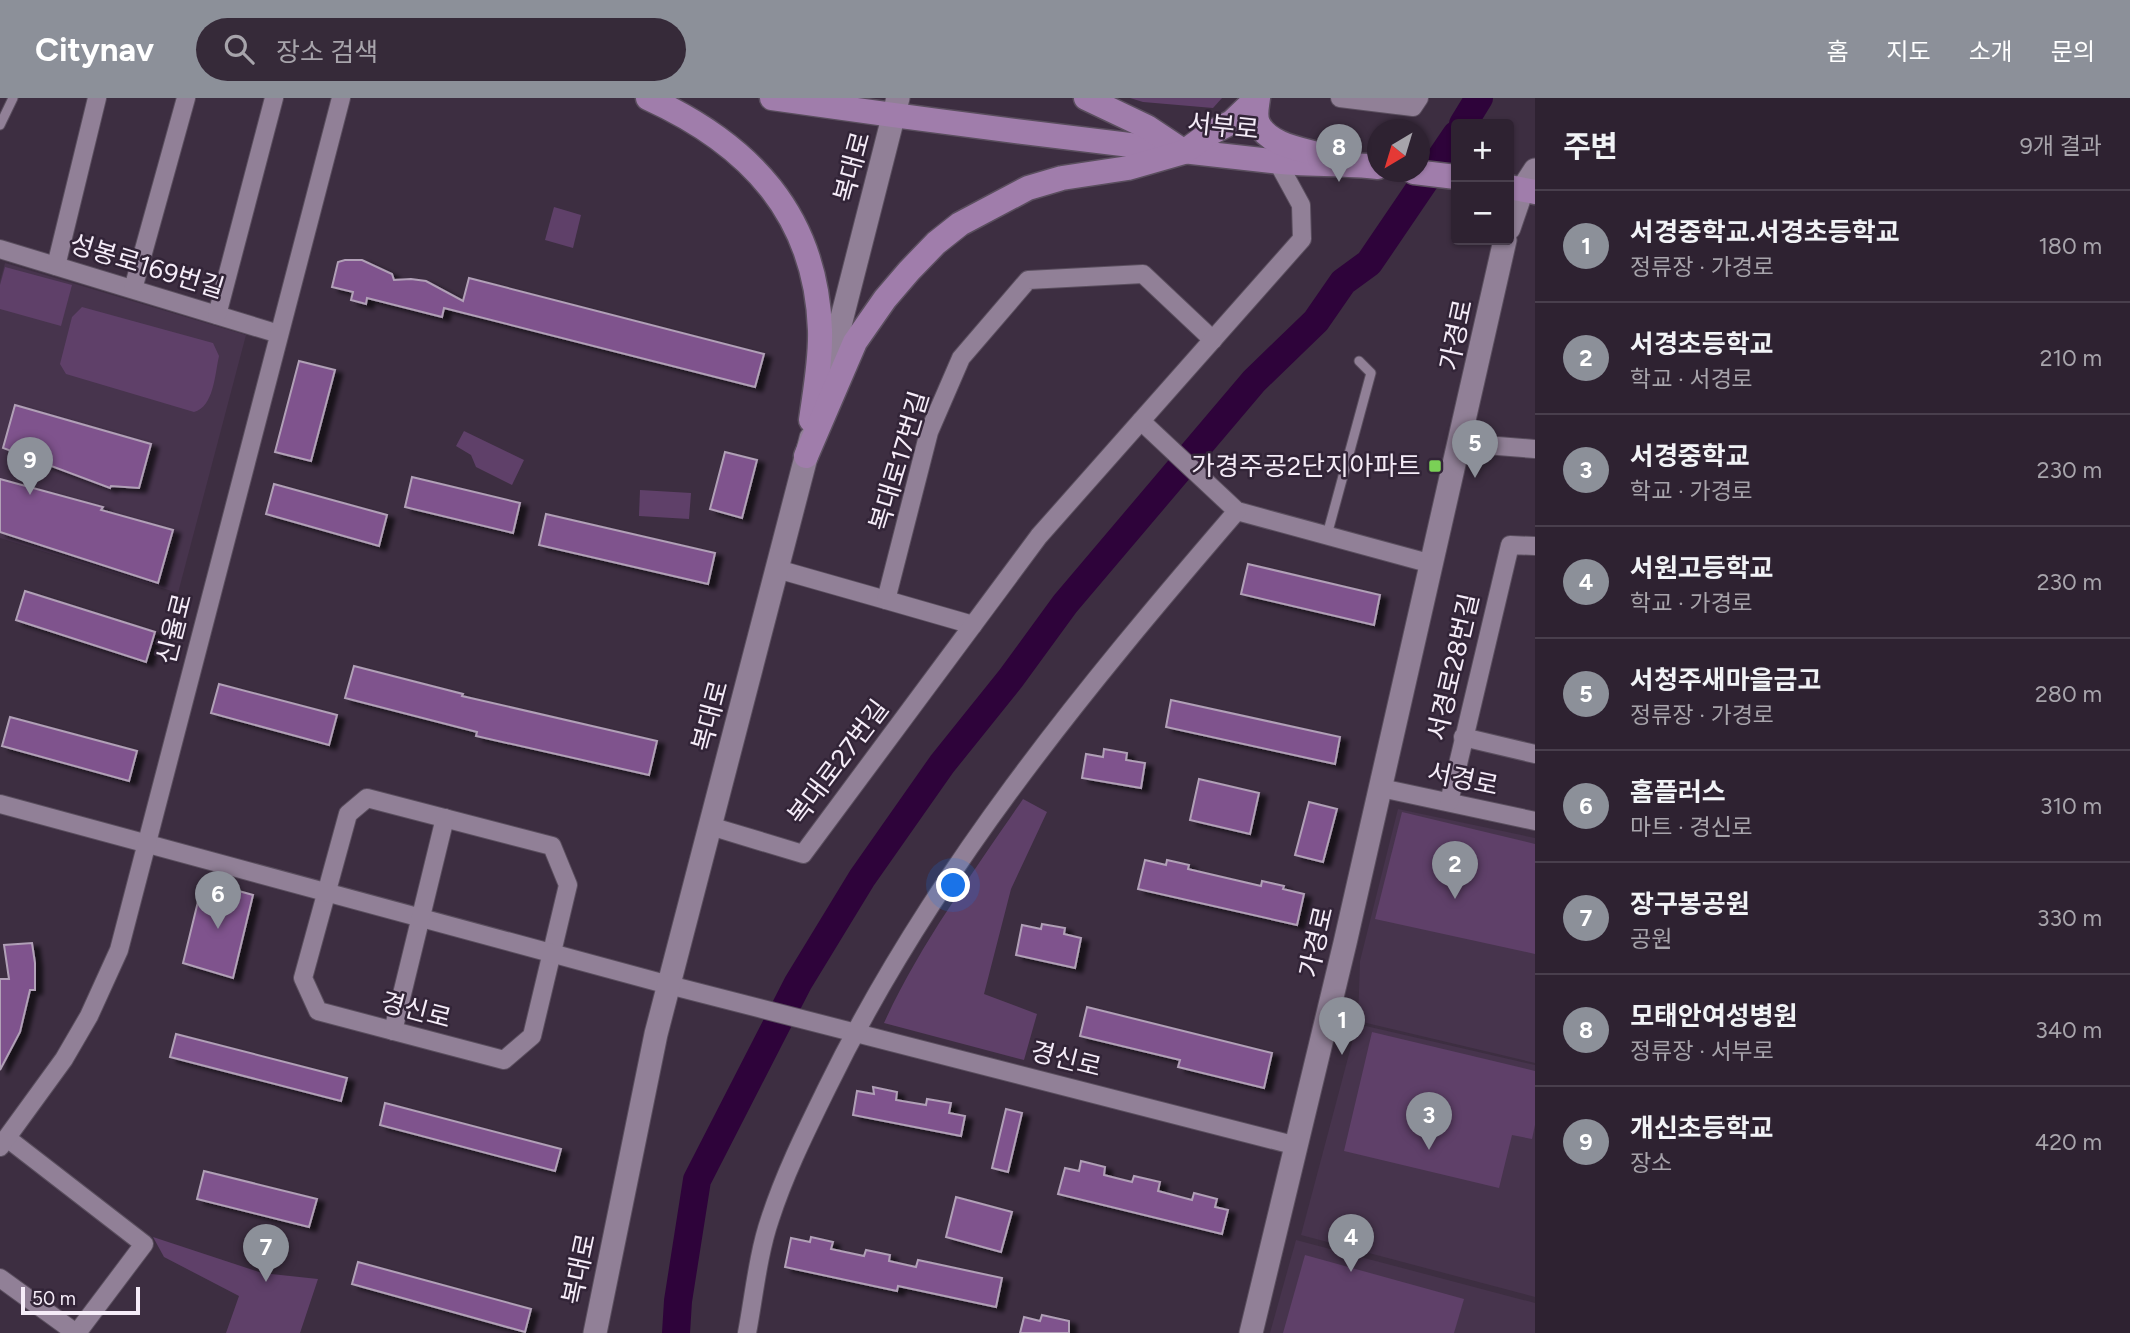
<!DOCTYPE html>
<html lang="ko">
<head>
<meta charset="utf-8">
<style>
  :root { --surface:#2e2231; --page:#362a39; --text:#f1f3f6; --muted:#a7a4ab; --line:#493f4d; --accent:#8c9099 }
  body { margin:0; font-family:Figtree,"Noto Sans KR",sans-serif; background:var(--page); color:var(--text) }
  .controls { position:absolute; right:21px; top:21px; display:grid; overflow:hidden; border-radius:7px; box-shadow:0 2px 5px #0004 }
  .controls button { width:63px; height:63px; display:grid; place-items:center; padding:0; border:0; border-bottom:2px solid var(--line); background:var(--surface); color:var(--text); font:35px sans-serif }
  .compass { position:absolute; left:1367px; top:21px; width:63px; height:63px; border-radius:50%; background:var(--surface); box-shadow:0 2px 5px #0004; rotate:218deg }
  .scale { position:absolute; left:21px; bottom:18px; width:119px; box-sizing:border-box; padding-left:7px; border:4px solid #f5ecf8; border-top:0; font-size:19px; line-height:24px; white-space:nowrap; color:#f5ecf8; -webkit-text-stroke:5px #322437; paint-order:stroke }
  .you { position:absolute; left:954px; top:788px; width:24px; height:24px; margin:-18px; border:5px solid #fff; border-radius:50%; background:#1a73e8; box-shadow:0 0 0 10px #1a73e833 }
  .badge { display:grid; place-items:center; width:46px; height:46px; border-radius:50%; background:var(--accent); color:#fff; font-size:23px; font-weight:700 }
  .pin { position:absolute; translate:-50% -58px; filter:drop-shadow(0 2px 4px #0008) }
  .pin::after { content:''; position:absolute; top:37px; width:24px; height:21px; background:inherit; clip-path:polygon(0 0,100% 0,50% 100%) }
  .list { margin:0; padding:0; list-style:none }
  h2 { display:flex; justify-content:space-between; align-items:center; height:91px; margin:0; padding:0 28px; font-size:30px }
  h2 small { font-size:23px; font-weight:400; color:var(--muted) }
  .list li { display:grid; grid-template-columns:46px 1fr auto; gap:21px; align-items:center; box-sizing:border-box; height:112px; padding:0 28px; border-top:2px solid var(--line) }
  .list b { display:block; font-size:26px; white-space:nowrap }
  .list p { margin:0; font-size:23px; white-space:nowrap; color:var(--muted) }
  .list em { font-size:23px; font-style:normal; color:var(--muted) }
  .icon { flex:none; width:38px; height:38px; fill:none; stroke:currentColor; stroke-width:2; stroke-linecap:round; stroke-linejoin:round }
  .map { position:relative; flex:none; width:1535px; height:1235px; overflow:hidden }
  header { display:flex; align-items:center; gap:42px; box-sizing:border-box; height:98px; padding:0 35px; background:var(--accent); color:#fff }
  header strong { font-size:33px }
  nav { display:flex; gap:38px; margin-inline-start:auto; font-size:24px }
  .search { width:490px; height:63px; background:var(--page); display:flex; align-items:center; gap:18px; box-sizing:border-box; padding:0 24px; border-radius:38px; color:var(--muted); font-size:26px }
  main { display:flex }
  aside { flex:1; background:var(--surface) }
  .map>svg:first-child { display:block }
  .built { fill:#47344d }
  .green { fill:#5f4069 }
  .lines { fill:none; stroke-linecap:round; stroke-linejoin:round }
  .river { stroke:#2e033a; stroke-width:28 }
  .building { fill:#7f538d; stroke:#b1a0b7; stroke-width:2; filter:url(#shadow) }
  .service-casing { stroke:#5a4e5e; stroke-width:11 }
  .minor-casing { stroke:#5a4e5e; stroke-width:20 }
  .tertiary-casing { stroke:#5a4e5e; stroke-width:25 }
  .secondary-casing { stroke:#5a4e5e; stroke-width:27 }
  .service { stroke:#918097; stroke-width:9 }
  .minor { stroke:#918097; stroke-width:18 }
  .tertiary { stroke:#918097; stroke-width:23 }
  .secondary { stroke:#a07dab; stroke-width:24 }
  .poi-dot { fill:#7ad156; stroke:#322437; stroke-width:2.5 }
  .labels { text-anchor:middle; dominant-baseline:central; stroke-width:5; stroke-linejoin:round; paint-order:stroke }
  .street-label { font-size:26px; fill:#f5ecf8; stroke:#322437 }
  .poi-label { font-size:26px; fill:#f5ecf8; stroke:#322437; text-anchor:end }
</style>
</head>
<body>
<header>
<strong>Citynav</strong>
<div class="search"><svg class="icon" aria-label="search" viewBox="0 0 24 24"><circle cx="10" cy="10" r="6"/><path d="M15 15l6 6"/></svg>장소 검색</div>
<nav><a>홈</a><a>지도</a><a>소개</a><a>문의</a></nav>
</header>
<main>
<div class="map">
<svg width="1535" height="1235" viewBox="0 0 1535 1235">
  <defs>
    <filter id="shadow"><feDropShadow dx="7" dy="4" stdDeviation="2" flood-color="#0009"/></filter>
  </defs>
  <rect width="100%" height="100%" fill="#3d2e41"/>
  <g class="built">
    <path d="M5,165L246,237L178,495L0,440V183Z"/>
    <path d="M1398,711L1535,740V965L1358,923L1360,863Z"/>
    <path d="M1357,926L1535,967V1199L1301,1137Z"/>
    <path d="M1296,1142L1535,1205V1235H1270Z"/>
  </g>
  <g class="green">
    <path d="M1130,0H1222L1213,10L1143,4Z"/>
    <path d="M554,109L581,117L573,150L545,142Z"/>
    <path d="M5,169L72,187L61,228L0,211V187Z"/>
    <path d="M82,209L213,245L219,258C215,275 214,309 194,314L66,276L60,266L72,219Z"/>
    <path d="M464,333L524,362L512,387L476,369L471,357L456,348Z"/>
    <path d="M640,392L691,395L689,421L639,418Z"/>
    <path d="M1023,701L1047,714L1011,791L984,896L1037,916L1024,962L884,925C920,846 975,772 1023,701Z"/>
    <path d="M1402,714L1535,746V856L1375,821Z"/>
    <path d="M1372,934L1535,973V1027L1532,1041L1512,1037L1499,1090L1344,1053Z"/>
    <path d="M153,1139L262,1175L318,1181L300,1235H226L239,1198L164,1159Z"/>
    <path d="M1305,1157L1464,1201L1454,1235H1283Z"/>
  </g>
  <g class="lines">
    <g class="river">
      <path d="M1463,26L1479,0"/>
      <path d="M676,1235L678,1203L697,1082L798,885L862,780L942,666L1011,580L1065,506L1254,283L1316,223L1343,184L1369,165L1456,37"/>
    </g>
  </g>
  <g class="building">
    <path d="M345,162H362L392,176L394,182L411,181L426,183L463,203L469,180L764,256L755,289L444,210L442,219L367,200L366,206L351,202L353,194L332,189L338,164Z"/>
    <path d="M299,263L335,272L311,363L275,354Z"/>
    <path d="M15,307L151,346L139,390L111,388L110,390L3,350Z"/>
    <path d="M725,354L757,362L742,420L710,411Z"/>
    <path d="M412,379L520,405L513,435L405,409Z"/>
    <path d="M0,381L103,409L101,412L173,432L158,485L0,434Z"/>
    <path d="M274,386L387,417L379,448L266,416Z"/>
    <path d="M546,416L715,455L708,486L539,447Z"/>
    <path d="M1248,466L1380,497L1374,527L1241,496Z"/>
    <path d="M25,493L155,534L146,564L16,522Z"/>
    <path d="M354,568L463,596L462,598L657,643L649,677L476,638L477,634L345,600Z"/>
    <path d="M219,586L337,617L329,647L211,615Z"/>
    <path d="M1171,602L1340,639L1335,666L1166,629Z"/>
    <path d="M10,619L137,653L129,683L2,648Z"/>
    <path d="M1104,651L1127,655L1126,662L1145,665L1141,690L1082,680L1086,656L1103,659Z"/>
    <path d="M1199,681L1259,695L1250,736L1190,722Z"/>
    <path d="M1309,704L1337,711L1323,764L1295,757Z"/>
    <path d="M1145,762L1166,767L1167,762L1189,767L1188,771L1261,788L1262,783L1284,788L1283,791L1304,796L1297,827L1138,791Z"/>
    <path d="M203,783L253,797L233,880L183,865Z"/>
    <path d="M1042,826L1065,830L1064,836L1081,840L1075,870L1016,857L1022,827L1041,831Z"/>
    <path d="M32,845L35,865V892H30L20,934L0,972V881H9L4,847Z"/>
    <path d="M1087,909L1272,955L1264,990L1178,969L1180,962L1080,938Z"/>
    <path d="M176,936L347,980L341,1003L170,959Z"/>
    <path d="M873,989L897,994L896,1002L926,1007L927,1001L951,1005L949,1015L965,1018L961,1038L853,1017L857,993L874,996Z"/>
    <path d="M385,1005L561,1051L555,1073L380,1027Z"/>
    <path d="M1006,1011L1022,1015L1008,1074L992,1070Z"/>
    <path d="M1081,1063L1105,1069L1104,1077L1132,1084L1134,1078L1160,1084L1158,1093L1192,1102L1194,1095L1217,1101L1215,1109L1228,1112L1222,1136L1058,1096L1065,1070L1079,1073Z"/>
    <path d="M204,1073L317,1101L309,1129L197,1101Z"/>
    <path d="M956,1099L1012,1114L1001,1154L946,1139Z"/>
    <path d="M811,1139L833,1144L831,1151L864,1158L866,1152L890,1157L889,1163L916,1169L918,1162L1002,1180L996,1209L898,1188L897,1193L785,1169L791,1140L810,1144Z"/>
    <path d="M358,1164L531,1211L525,1234L352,1186Z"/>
    <path d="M1042,1217L1069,1223V1235H1020L1024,1219L1040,1223Z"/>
  </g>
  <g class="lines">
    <defs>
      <g id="service">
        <path d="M0,27L13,0"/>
        <path d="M1327,437L1371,275L1359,263"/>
      </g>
      <g id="minor">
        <path d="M1340,0L1413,9L1419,0"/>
        <path d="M0,151L279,236"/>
        <path d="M56,168L97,0"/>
        <path d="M133,191L186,0"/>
        <path d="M217,217L274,0"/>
        <path d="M1141,323L1237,413L1432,466"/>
        <path d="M1460,345L1535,351"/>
        <path d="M777,471L886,502"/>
        <path d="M973,527L886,502L929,334L961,260L1028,182L1143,176L1213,242"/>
        <path d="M1463,639L1535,656"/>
        <path d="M1381,690L1535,723"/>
        <path d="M367,700L552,748L568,787L532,938L504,962L318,913L303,880L348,716Z"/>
        <path d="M1449,704L1510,447L1535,448"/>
        <path d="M0,706L669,887L1297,1048"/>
        <path d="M710,728L803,756L1039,438L1302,141L1301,107L1277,63"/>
        <path d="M393,933L445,720"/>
        <path d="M7,1040L144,1146L77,1235"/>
        <path d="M0,1049L64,961L89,918L119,852L341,0"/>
        <path d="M0,1180L76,1235"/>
        <path d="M747,1235C754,1198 758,1156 770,1121C785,1075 806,1033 827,990C931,776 1083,592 1237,413"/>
      </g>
      <g id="tertiary">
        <path d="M1509,130L1522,92L1535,72"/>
        <path d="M824,290L898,0"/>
        <path d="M595,1235L656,936L811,340"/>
        <path d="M1251,1235L1345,845L1505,142"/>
      </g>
      <g id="secondary">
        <path d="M648,0C749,46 816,116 820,232C821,262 815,293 811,322"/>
        <path d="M772,0C938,24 1105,45 1272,63C1307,67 1342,65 1378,69"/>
        <path d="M1086,0L1147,29L1180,51"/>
        <path d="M1258,0C1257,9 1254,19 1259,27C1269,46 1299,51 1317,56"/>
        <path d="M1414,74L1456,79"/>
        <path d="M1509,89L1535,94"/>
        <path d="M806,358L855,244L885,201L909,173L936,145L960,126L1028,90L1062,80L1128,70L1184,54L1207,37L1232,24L1257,0"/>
      </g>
    </defs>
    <use href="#service" class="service-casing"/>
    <use href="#minor" class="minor-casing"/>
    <use href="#tertiary" class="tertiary-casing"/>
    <use href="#secondary" class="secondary-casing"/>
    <use href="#service" class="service"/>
    <use href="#minor" class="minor"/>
    <use href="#tertiary" class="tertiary"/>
    <use href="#secondary" class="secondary"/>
  </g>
  <rect class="poi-dot" x="1428" y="361" width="14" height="14" rx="3.5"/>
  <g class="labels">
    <g class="street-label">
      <text transform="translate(1223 28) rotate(6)">서부로</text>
      <text transform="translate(852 69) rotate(-75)">복대로</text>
      <text transform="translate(147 168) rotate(17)">성봉로169번길</text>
      <text transform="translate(1456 237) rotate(-78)">가경로</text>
      <text transform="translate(899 363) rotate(-73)">복대로17번길</text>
      <text transform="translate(174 531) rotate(-76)">신율로</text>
      <text transform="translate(1453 569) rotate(-77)">서경로28번길</text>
      <text transform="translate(710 618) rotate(-75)">복대로</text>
      <text transform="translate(838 664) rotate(-53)">복대로27번길</text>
      <text transform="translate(1463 681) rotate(12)">서경로</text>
      <text transform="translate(1316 844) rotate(-77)">가경로</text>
      <text transform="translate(416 912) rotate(15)">경신로</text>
      <text transform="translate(1066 961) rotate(14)">경신로</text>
      <text transform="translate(579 1171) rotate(-78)">복대로</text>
    </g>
    <g class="poi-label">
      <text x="1421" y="368">가경주공2단지아파트</text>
    </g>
  </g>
</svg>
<div class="controls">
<button>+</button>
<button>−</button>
</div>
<svg class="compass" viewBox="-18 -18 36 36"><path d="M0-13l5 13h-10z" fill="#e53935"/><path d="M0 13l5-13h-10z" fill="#a7a4ab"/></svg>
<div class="scale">50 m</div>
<div class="you"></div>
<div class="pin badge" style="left:1342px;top:957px">1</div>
<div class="pin badge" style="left:1455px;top:801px">2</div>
<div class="pin badge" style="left:1429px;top:1052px">3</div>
<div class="pin badge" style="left:1351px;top:1174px">4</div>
<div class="pin badge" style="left:1475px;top:380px">5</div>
<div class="pin badge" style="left:218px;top:831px">6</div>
<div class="pin badge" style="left:266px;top:1184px">7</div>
<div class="pin badge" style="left:1339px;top:84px">8</div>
<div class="pin badge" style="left:30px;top:397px">9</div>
</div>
<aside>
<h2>주변<small>9개 결과</small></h2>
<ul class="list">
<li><span class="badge">1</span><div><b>서경중학교.서경초등학교</b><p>정류장 · 가경로</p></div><em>180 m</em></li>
<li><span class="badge">2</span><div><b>서경초등학교</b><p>학교 · 서경로</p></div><em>210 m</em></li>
<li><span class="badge">3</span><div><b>서경중학교</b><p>학교 · 가경로</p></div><em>230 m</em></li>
<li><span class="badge">4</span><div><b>서원고등학교</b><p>학교 · 가경로</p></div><em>230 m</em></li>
<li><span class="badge">5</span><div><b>서청주새마을금고</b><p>정류장 · 가경로</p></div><em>280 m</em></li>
<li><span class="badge">6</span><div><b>홈플러스</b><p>마트 · 경신로</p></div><em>310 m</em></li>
<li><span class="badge">7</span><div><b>장구봉공원</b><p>공원</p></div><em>330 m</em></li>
<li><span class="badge">8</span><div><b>모태안여성병원</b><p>정류장 · 서부로</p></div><em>340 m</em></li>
<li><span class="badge">9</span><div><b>개신초등학교</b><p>장소</p></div><em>420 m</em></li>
</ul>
</aside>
</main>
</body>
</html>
